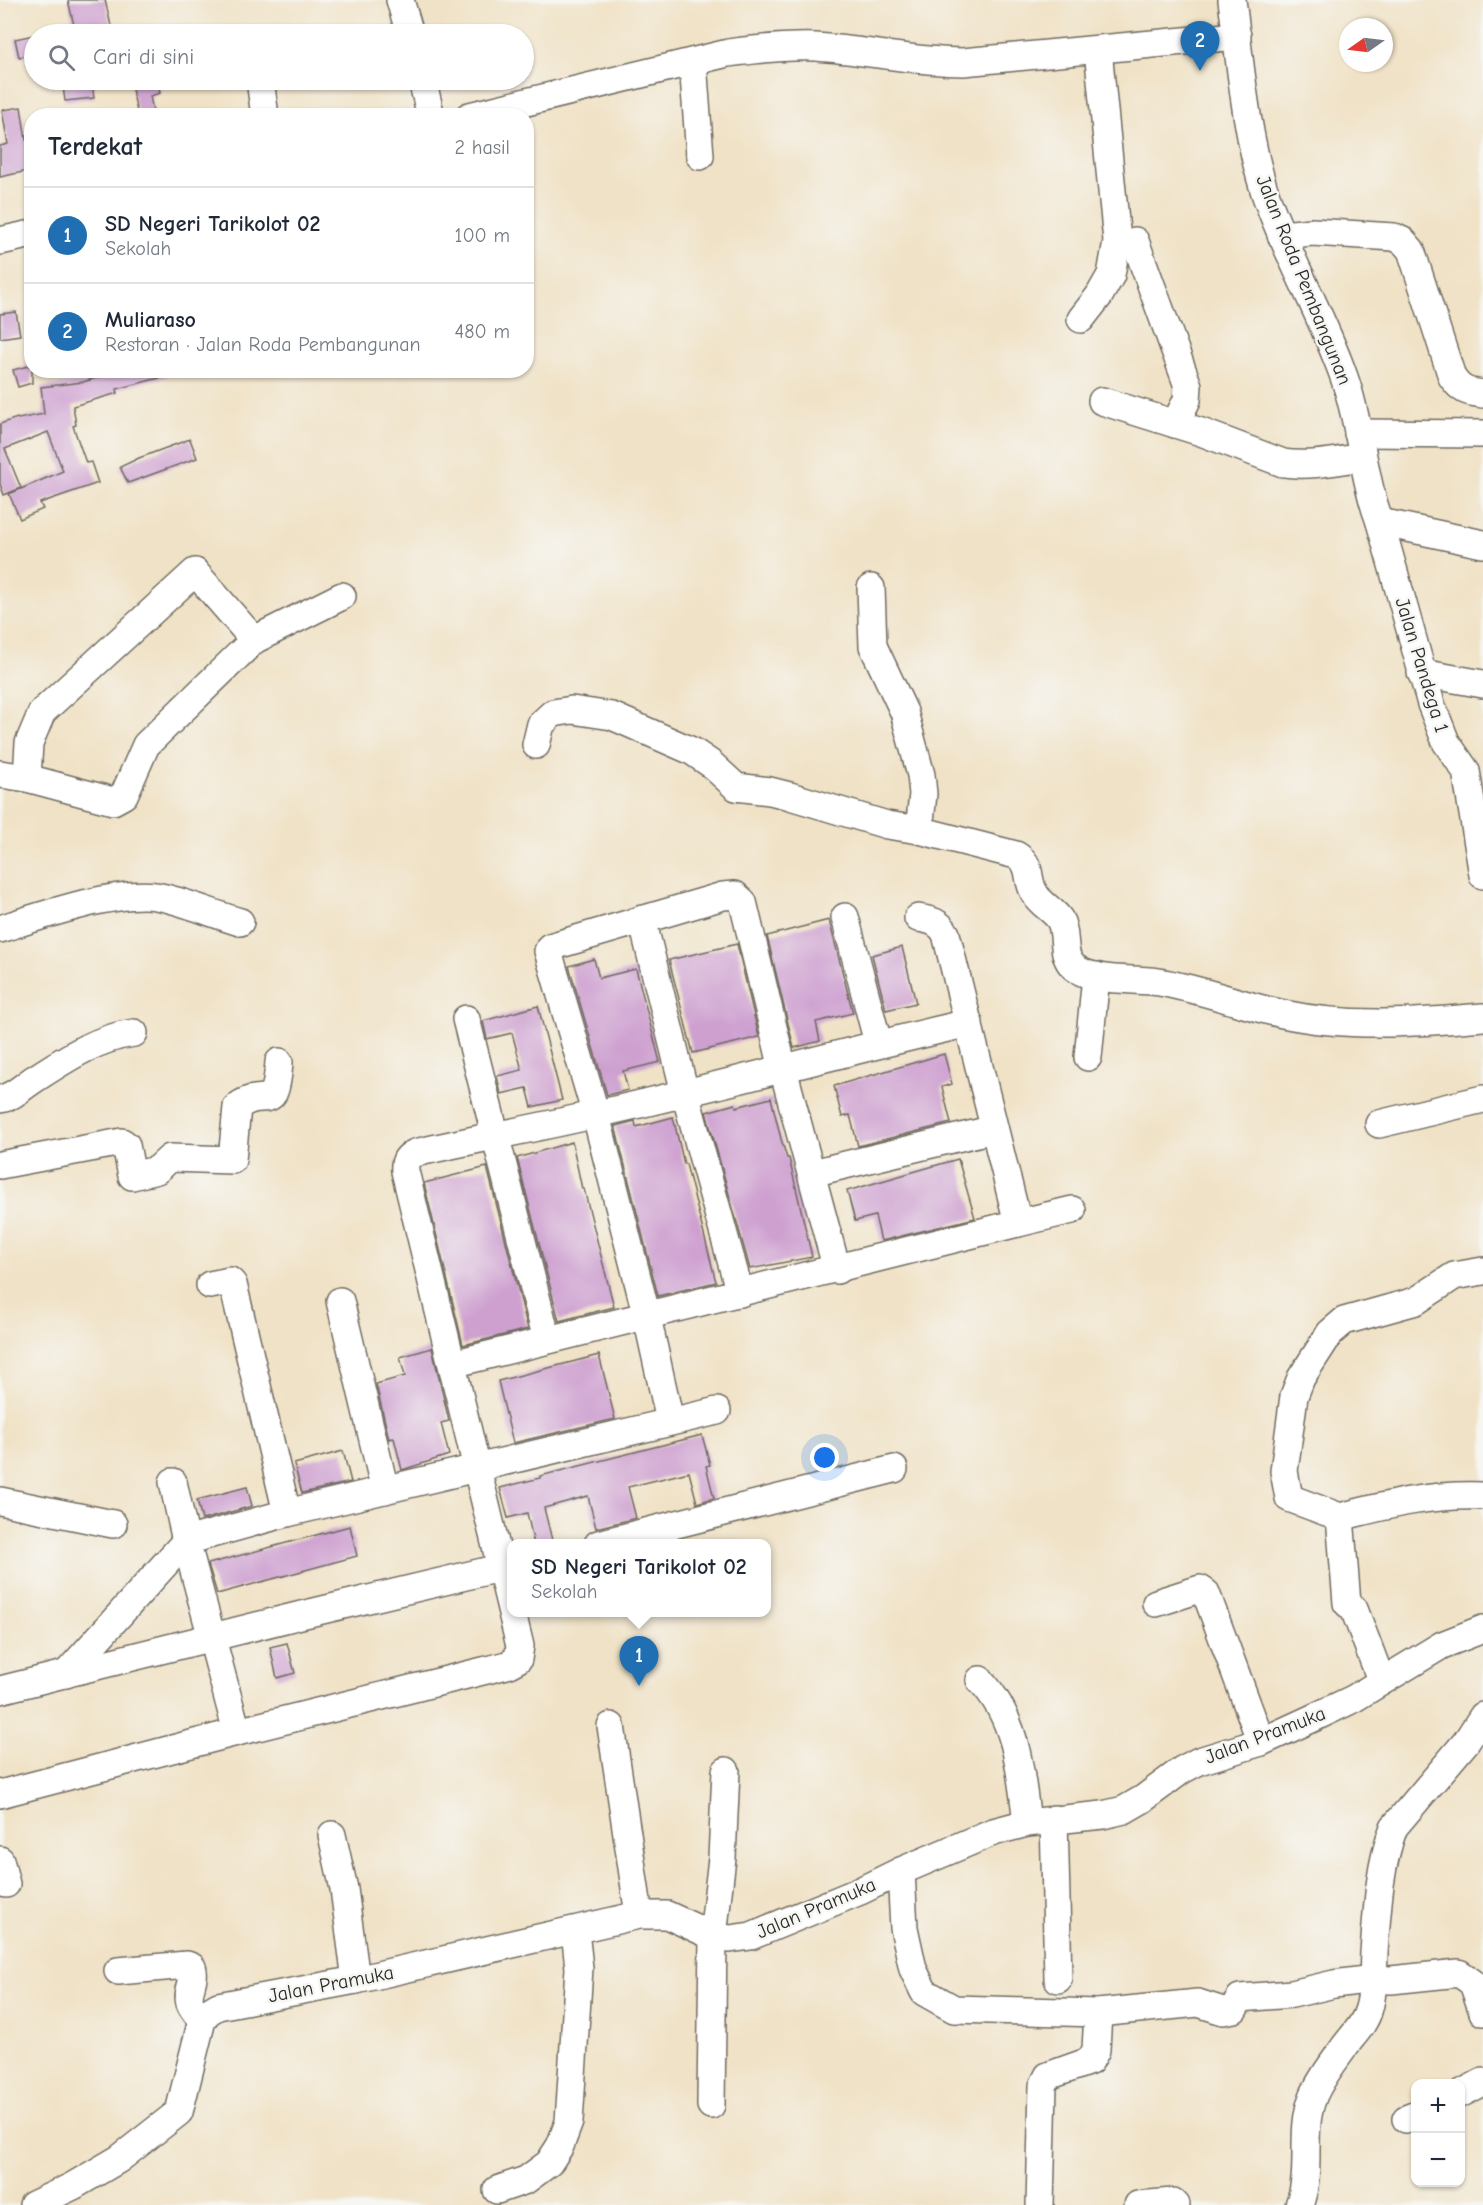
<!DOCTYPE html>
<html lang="id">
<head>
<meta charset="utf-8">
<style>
  :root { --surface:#fff; --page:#f6f6f7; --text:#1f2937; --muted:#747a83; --line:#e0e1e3; --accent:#1f6fb2 }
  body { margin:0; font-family:"Comic Neue",sans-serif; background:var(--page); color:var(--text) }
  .controls { position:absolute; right:18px; bottom:18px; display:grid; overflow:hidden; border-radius:12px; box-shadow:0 2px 4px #0004 }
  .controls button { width:54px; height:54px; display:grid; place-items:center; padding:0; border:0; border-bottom:2px solid var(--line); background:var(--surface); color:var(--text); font:30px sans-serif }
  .compass { position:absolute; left:1339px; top:18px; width:54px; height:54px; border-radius:50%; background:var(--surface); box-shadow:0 2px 4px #0004; rotate:256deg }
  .you { position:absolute; left:825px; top:1458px; width:21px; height:21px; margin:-15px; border:4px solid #fff; border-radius:50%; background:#1a73e8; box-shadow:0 0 0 9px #1a73e833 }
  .badge { display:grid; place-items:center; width:39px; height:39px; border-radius:50%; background:var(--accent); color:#fff; font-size:20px; font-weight:700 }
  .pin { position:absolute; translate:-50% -50px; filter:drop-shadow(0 2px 3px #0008) }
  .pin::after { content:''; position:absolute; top:32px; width:21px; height:18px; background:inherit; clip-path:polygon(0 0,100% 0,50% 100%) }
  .popup { position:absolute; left:507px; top:1539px; width:264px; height:78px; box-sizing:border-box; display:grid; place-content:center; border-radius:12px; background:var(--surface); filter:drop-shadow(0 2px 4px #0005); font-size:20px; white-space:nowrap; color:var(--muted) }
  .popup b { font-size:22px; color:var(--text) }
  .popup::after { content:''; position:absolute; left:50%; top:100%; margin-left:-12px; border:12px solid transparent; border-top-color:var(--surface) }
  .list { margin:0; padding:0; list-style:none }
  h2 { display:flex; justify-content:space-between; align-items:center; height:78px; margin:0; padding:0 24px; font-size:26px }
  h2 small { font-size:20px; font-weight:400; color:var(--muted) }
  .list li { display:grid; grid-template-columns:39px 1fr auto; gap:18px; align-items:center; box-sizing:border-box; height:96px; padding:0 24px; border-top:2px solid var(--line) }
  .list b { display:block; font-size:22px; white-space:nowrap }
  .list p { margin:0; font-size:20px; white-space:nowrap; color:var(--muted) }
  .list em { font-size:20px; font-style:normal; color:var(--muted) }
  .icon { flex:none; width:33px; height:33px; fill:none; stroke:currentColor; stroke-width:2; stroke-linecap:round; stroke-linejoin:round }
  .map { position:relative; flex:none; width:1483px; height:2205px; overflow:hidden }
  .search { position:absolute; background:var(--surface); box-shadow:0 2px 4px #0004; left:24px; top:24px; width:510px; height:66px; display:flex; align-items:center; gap:15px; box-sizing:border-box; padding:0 21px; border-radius:33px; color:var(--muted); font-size:22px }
  .panel { position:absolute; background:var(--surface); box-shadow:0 2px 4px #0004; left:24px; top:108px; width:510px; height:270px; border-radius:24px }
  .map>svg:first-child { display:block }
  .building { fill:#cea0d0 }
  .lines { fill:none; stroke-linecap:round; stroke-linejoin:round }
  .minor-casing { stroke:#706b61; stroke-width:30 }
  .minor { stroke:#fff; stroke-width:27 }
  .labels { text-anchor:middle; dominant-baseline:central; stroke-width:5; stroke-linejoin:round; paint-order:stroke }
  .street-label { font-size:20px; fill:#2b2b2b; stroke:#f6f6f2 }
</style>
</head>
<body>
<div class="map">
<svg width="1483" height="2205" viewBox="0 0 1483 2205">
  <rect width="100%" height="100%" fill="#f6f6f2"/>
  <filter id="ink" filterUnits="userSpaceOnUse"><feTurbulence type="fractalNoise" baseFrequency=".0167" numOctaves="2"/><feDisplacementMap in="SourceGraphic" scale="12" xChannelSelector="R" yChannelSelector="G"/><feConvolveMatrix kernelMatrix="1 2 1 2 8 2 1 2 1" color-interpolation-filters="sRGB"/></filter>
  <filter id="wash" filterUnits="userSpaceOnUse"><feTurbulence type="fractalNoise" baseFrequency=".008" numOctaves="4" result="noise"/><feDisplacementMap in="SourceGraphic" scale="24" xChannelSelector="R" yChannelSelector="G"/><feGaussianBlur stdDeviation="1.35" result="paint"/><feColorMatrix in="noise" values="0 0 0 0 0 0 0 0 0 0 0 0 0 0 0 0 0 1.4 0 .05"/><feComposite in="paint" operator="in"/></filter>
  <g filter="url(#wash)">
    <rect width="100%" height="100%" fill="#f0e2c6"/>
    <g id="blocks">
      <g class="building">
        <path d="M68,0H105L113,34H76Z"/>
        <path d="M34,35V54L19,57L15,39Z"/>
        <path d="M130,80H157L160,93L150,96L154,116H138Z"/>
        <path d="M92,83L94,98L65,101L63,86Z"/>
        <path d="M21,107L26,140H29L32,149V170L0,177V146L8,144L2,110Z"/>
        <path d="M16,312L20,335L0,338V314Z"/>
        <path d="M32,365V383L18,387L13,370Z"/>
        <path d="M123,370H166L167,376L117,389L118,393L73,406L76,425L73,426L86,463L91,462L98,483L40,503L43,509L20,519L9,494L63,471L48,432L5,449L21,488L4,495L0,484V424L17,418L18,419L44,414L41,387L83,382Z"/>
        <path d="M190,439L197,458L128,483L120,467L139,458Z"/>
        <path d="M829,920L853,1013L816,1022L820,1041L794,1048L767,936Z"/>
        <path d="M737,944L759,1037L693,1053L669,960Z"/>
        <path d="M902,947L916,1003L886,1010L872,955Z"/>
        <path d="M594,959L599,978L636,969L660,1062L623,1071L628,1090L607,1095L569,966Z"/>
        <path d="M538,1006L562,1100L532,1107L527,1088L501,1094L497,1076L522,1070L512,1033L487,1039L483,1021Z"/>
        <path d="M944,1054L952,1084L942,1087L951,1123L858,1146L850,1115L842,1117L834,1086Z"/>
        <path d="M771,1098L781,1139L787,1158H789L812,1257L750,1269L706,1112L735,1104L736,1107Z"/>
        <path d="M673,1117L684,1164H686L716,1282L658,1296L615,1126L635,1121L636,1127Z"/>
        <path d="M572,1142L582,1189H584L614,1307L559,1321L517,1158Z"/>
        <path d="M958,1159L975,1218L881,1241L875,1216L855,1221L847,1191Z"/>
        <path d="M487,1167L528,1329L463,1345L424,1183Z"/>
        <path d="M432,1348L449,1421L441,1423L449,1455L402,1470L394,1438L389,1439L376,1384L405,1376L400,1357Z"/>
        <path d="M599,1355L615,1419L513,1443L498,1381Z"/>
        <path d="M702,1435L710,1465L706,1466L714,1498L697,1503L689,1472L628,1487L636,1518L596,1528L588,1496L544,1508L553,1544H534L527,1513L508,1518L500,1488L540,1478V1476Z"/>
        <path d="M343,1451L351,1482L302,1493L294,1464Z"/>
        <path d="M247,1487L252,1506L202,1520L197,1500Z"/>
        <path d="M350,1526L357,1556L217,1594L208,1564Z"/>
        <path d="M287,1643L295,1673L277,1678L270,1647Z"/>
      </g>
    </g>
  </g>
  <g filter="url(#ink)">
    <use href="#blocks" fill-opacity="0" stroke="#706b61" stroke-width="1.5"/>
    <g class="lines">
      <defs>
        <g id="minor">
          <path d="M400,0L410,34"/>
          <path d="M1232,0C1240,61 1246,135 1265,193C1287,256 1322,314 1344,377C1361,424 1362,475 1380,522L1431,704L1446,742L1466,771L1483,875"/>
          <path d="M693,62L700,156"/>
          <path d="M260,80L265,116"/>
          <path d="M422,80L431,116"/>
          <path d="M469,116L728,53C758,49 786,46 816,47C865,50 914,62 963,62L1237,36"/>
          <path d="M1281,235L1312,232L1394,237L1403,241L1411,250L1452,377C1461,391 1468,392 1483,394"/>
          <path d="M0,241L32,234"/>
          <path d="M1135,241L1188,386L1187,400L1175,424"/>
          <path d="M1081,319L1099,296L1111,275L1117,241L1098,50"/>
          <path d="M1102,401L1201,432L1283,463C1309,467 1336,461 1362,457"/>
          <path d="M1358,433L1483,434"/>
          <path d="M1380,522L1483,544"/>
          <path d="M871,588L873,646L904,712L921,775L923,794L919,830"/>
          <path d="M1421,673L1483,684"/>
          <path d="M536,745L541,724L553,713L572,710L612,716L692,751L711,764L736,787L770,791L790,796L887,825L919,830L1016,855C1034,866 1025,879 1035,894C1041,905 1054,910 1060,920C1068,935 1060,955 1074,967C1093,983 1135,978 1159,982C1201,989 1241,1005 1283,1014C1348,1028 1417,1023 1483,1017"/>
          <path d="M0,774L27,778L113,801L124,795L146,745L254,640L342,596"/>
          <path d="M27,778L29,743L42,712L195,572L254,640"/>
          <path d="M845,917L878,1043"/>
          <path d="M642,919L685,1093L740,1293"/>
          <path d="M0,929C40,916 116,890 156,896C184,901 213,914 240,922"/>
          <path d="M466,1019L547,1340"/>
          <path d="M1088,1057L1096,976"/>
          <path d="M0,1099C14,1097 24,1085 36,1078C67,1058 97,1038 134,1033"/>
          <path d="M1379,1124L1483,1099"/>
          <path d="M0,1165L122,1142L126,1145L132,1176L157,1170L170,1158L232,1160L237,1107C265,1085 275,1119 279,1062"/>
          <path d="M812,1173L994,1129"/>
          <path d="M1018,1223L1072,1210"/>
          <path d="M210,1285L230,1281L233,1284L287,1513"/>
          <path d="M340,1301L385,1490"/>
          <path d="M452,1364L1018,1223L946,934C940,922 931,920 918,918"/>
          <path d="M670,1421L647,1317L596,1115L548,951L550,947L723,896L735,895L743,902L783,1069L837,1270"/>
          <path d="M173,1482L186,1541L237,1732"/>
          <path d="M0,1501L113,1524"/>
          <path d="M1340,1517L1289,1498L1284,1471L1294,1396L1301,1378L1330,1333L1344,1321L1416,1301L1454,1276L1483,1271"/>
          <path d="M1340,1517L1347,1603L1354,1609L1381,1680"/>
          <path d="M1340,1517C1391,1504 1430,1494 1483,1496"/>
          <path d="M598,1544L894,1469"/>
          <path d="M1156,1603L1200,1589L1206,1593L1261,1742"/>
          <path d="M66,1674L186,1541L287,1513L717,1411"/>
          <path d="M980,1680C1017,1718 1021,1773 1027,1823"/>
          <path d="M0,1690L297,1616L512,1565"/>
          <path d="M611,1726L639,1915"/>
          <path d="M0,1794L237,1732L507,1665L518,1659L520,1646L405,1171C404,1162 406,1157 415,1153C475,1139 537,1128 597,1114C722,1086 845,1051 969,1023"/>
          <path d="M1054,1819L1058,1979"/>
          <path d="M332,1835L344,1889L356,1980"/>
          <path d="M0,1860L6,1884"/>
          <path d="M901,1871L904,1928L913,1969L924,1992L954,2009L1098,2013L1198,2003L1223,2011L1234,2009L1240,1998L1292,1994L1334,1984L1373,1979L1391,1980L1459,1973L1473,1983L1483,2012"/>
          <path d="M118,1971L187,1965L192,1967C197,1979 186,1990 190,2003C192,2009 198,2015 202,2020"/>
          <path d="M1460,2094L1483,2082"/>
          <path d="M711,2105L713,1936L722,1858L726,1771"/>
          <path d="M1406,2119L1416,2115"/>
          <path d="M497,2190L526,2180L549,2163L560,2146L569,2122L579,1968L575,1931"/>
          <path d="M33,2205L73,2186L119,2159L179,2112L202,2020L208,2012L218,2006L356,1980L639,1915H667L713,1936L730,1939L751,1936L860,1891L901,1871L993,1832L1027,1823L1103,1815L1124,1810L1143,1799L1182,1770L1199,1761L1261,1742L1311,1719L1353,1699L1442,1645L1483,1629"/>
          <path d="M1040,2205L1043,2086L1048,2076L1090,2061L1096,2050L1098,2013"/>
          <path d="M1138,2205L1173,2202L1176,2205"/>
          <path d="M1299,2205C1313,2170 1299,2132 1313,2097C1320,2079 1334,2062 1345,2046C1354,2034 1365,2024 1369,2008C1374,1991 1373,1971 1374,1953C1377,1912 1379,1866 1394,1827L1466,1742L1483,1716"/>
        </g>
      </defs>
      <use href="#minor" class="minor-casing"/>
      <use href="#minor" class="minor"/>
    </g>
  </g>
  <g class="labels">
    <g class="street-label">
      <text transform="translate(1304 280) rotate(68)">Jalan Roda Pembangunan</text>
      <text transform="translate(1422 665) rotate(73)">Jalan Pandega 1</text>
      <text transform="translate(1265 1735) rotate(-21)">Jalan Pramuka</text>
      <text transform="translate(816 1908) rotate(-23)">Jalan Pramuka</text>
      <text transform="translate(331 1984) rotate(-11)">Jalan Pramuka</text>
    </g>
  </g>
</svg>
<div class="controls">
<button>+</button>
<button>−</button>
</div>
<svg class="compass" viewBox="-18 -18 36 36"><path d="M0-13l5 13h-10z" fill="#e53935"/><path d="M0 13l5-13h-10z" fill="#747a83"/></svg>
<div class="you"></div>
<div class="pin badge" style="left:639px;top:1686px">1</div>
<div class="popup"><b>SD Negeri Tarikolot 02</b>Sekolah</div>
<div class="pin badge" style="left:1200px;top:71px">2</div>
<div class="search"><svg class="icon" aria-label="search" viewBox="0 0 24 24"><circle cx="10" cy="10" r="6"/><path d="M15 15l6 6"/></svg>Cari di sini</div>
<section class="panel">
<h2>Terdekat<small>2 hasil</small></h2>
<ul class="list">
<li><span class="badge">1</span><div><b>SD Negeri Tarikolot 02</b><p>Sekolah</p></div><em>100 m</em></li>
<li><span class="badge">2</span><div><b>Muliaraso</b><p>Restoran · Jalan Roda Pembangunan</p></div><em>480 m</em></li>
</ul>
</section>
</div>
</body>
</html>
